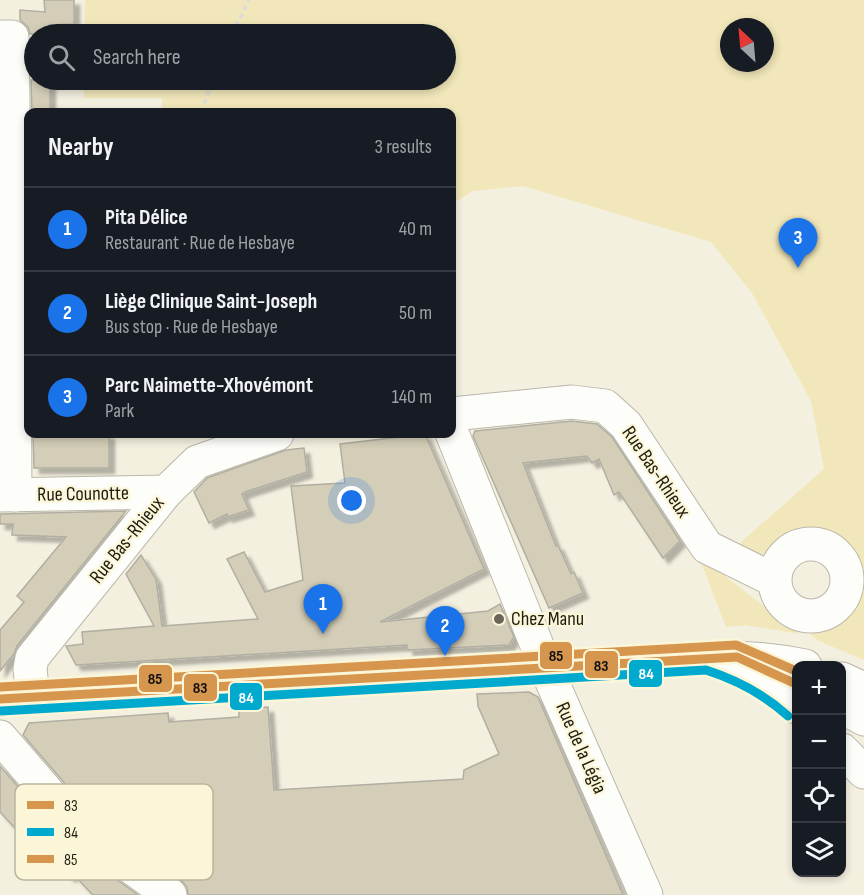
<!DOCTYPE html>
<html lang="en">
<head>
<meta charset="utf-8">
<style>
  :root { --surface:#171b24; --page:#20242c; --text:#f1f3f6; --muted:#9ea1a6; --line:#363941; --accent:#1a73e8 }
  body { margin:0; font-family:"Sofia Sans Condensed",sans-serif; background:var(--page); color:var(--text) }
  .controls { position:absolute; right:18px; bottom:18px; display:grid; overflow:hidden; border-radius:12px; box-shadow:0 3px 9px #0003 }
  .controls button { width:54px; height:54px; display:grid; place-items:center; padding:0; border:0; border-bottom:2px solid var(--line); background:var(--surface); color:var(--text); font:30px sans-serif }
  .compass { position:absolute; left:720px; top:18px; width:54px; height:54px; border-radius:50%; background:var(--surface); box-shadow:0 3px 9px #0003; rotate:334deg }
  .you { position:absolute; left:352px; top:501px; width:21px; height:21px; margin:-15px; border:4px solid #fff; border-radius:50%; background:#1a73e8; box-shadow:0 0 0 9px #1a73e833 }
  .badge { display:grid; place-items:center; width:39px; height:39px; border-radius:50%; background:var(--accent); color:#fff; font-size:20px; font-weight:700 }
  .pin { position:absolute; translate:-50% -50px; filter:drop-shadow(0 2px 3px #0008) }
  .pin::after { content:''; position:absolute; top:32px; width:21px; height:18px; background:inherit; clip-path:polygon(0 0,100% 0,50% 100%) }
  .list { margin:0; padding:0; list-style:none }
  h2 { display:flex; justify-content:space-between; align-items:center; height:78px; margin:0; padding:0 24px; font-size:26px }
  h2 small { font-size:20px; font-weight:400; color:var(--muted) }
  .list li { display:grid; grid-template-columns:39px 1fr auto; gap:18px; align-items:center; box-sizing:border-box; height:84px; padding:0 24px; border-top:2px solid var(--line) }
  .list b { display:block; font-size:22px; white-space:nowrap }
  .list p { margin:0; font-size:20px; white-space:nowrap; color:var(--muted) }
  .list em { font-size:20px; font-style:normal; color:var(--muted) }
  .icon { flex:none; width:33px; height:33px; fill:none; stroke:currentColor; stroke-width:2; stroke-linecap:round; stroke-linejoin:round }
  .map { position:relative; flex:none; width:864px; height:895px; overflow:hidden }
  .search { position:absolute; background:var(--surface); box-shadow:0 3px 9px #0003; left:24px; top:24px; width:432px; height:66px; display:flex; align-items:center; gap:15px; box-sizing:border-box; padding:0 21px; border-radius:33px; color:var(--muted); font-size:22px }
  .panel { position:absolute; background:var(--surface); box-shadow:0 3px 9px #0003; left:24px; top:108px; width:432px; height:330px; border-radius:12px }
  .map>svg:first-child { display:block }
  .green { fill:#f2e7ba; fill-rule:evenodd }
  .building { fill:#d4ceb8; stroke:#b1aea2; stroke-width:1.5; filter:url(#shadow) }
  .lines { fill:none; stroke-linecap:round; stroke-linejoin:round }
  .minor-casing { stroke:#bab7aa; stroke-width:35 }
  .major-casing { stroke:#bab7aa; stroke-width:35 }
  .path { stroke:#dcdcd7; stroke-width:4; stroke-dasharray:4.5 4.5; stroke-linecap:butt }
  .minor { stroke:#fdfdfa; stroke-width:33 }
  .major { stroke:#fdfdfa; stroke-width:33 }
  .bus-1-casing { stroke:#fcf6d8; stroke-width:14 }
  .bus-2-casing { stroke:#fcf6d8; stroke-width:14 }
  .bus-3-casing { stroke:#fcf6d8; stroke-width:14 }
  .bus-1 { stroke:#d6964e; stroke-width:9 }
  .bus-2 { stroke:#00a9ce; stroke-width:9 }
  .bus-3 { stroke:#d6964e; stroke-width:9 }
  .poi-dot { fill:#696659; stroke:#fcf6d8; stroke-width:2 }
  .labels { text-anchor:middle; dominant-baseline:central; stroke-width:4.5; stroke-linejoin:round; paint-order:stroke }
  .street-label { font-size:20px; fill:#1e1c11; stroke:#fcf6d8 }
  .poi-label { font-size:20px; fill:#1e1c11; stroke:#fcf6d8; text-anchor:start }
  .key { fill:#fcf6d8; stroke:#b9b59c; stroke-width:1.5 }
  .key-label { font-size:16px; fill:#1e1c11 }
  .line-badge { stroke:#fcf6d8; stroke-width:2 }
  .badge-label { font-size:16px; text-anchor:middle; font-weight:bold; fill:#fff }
  .pale-badge-label { font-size:16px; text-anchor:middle; font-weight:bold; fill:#111 }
</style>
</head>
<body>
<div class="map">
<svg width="864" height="895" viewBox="0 0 864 895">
  <defs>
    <filter id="shadow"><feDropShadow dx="5.5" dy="5.5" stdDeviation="1.5" flood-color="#0004"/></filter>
  </defs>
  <rect width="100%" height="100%" fill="#f4f0e0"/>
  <g class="green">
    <path d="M85,0H864V660L819,641L792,620C864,642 864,550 831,537C806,530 787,548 765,553C760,555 753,552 747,552L740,543L824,469L811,401L752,293L711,242L523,186L473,191L452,204V112H162V98H84V80H446V34H84ZM729,27H765V63H729Z"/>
    <path d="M698,555L799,634L745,625L726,627Z"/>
  </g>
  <g class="building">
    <path d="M44,0H74V24L49,25L50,34H30L28,27L20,20V10L45,12Z"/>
    <path d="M31,80H50V112H32Z"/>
    <path d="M572,421L597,424L612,437L680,541L663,558L619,492L614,495L599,459L592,463L587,456L523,463L556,546L558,545L571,574L574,572L583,593L549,608L473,436L475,431Z"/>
    <path d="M33,434H109V468H34Z"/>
    <path d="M425,434L484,569L380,622L488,611L500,604L514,637L509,645L408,650L407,645L76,665L66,646L83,644L82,632L154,626L126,574L141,555L156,579L162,626L258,619L227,559L244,552L265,592L303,580L291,486L345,483L340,444Z"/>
    <path d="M304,448L307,472L245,492L242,494L249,510L227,517V514L209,523L194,492L207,478L286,450Z"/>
    <path d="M126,511L17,646L14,654L0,671V630L24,602L17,596L66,537L12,535L13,524H0V514Z"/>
    <path d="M529,692L538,697L623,895H188L187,887L181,880L156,862L162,854L159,815L94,817L23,735L29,723L168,713L169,722L239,717V709L268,707L274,790L463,779L464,770L499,754L478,706L477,694Z"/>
    <path d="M0,766L68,844L138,895H93L73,874L70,877L58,863L54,866L43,853L40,855L0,812Z"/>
  </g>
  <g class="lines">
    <defs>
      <g id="minor">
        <path d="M0,37H12C15,190 14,342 15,495"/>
        <path d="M452,414L572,402L605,406L626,425L707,547L774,580"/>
        <path d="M452,433L546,668L646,895"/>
        <path d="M0,495L166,492"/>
        <circle cx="811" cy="580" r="36"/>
        <path d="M713,659C745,669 772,684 796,707"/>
        <path d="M33,697L30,669L32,658L166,492L197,462L277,434"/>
        <path d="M842,707L864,719"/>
        <path d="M0,737L82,832L170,895"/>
        <path d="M842,750L864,772"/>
      </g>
      <g id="major">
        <path d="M842,679L864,689"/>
        <path d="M0,699L708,658C741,657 772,659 805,666"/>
      </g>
    </defs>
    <use href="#minor" class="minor-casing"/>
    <use href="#major" class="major-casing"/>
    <g class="path">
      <path d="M232,34L249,0"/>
      <path d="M201,112L213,80"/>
    </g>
    <use href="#minor" class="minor"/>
    <use href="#major" class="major"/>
    <defs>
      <path id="bus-1" d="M0,699L737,657L796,684"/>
      <path id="bus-2" d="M1,711L706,670C737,680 764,694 788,716"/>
      <path id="bus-3" d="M0,687L736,645L796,671"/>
    </defs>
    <use href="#bus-1" class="bus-1-casing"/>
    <use href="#bus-2" class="bus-2-casing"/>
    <use href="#bus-3" class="bus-3-casing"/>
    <use href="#bus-1" class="bus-1"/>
    <use href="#bus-2" class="bus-2"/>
    <use href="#bus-3" class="bus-3"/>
  </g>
  <circle class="poi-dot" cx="499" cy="619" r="6"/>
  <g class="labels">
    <g class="street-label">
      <text transform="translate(656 472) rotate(56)">Rue Bas-Rhieux</text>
      <text transform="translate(83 494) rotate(-1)">Rue Counotte</text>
      <text transform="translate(127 540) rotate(-51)">Rue Bas-Rhieux</text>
      <text transform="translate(581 748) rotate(66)">Rue de la Légia</text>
    </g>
    <g class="poi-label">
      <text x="511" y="619">Chez Manu</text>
    </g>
  </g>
  <rect x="15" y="784" width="198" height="96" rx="9" class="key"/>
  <rect x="27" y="801" width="27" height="8" fill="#d6964e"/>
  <rect x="27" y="828" width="27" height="8" fill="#00a9ce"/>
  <rect x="27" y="855" width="27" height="8" fill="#d6964e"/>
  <g class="key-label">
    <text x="64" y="811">83</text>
    <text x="64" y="838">84</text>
    <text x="64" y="865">85</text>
  </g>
  <g class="line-badge">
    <rect x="539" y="641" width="34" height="29" rx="6" fill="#d6964e"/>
    <rect x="584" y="650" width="35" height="29" rx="6" fill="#d6964e"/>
    <rect x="628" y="659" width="35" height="29" rx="6" fill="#00a9ce"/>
    <rect x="138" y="664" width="35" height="29" rx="6" fill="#d6964e"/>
    <rect x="183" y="673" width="35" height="29" rx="6" fill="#d6964e"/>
    <rect x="229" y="682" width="34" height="29" rx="6" fill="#00a9ce"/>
  </g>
  <g class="badge-label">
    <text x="646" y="679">84</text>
    <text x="246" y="703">84</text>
  </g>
  <g class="pale-badge-label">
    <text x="556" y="661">85</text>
    <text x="601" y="671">83</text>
    <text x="155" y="684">85</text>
    <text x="200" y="693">83</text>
  </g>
</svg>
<div class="controls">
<button>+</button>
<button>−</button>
<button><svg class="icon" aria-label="locate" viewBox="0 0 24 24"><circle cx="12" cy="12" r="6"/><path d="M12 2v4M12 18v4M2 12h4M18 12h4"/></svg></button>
<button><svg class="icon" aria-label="layers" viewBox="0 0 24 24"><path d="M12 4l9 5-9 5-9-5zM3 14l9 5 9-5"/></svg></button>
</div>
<svg class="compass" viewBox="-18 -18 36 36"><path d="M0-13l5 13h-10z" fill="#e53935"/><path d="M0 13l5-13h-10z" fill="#9ea1a6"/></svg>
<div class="you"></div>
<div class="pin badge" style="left:323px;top:634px">1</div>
<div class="pin badge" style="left:445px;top:656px">2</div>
<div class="pin badge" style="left:798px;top:268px">3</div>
<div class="search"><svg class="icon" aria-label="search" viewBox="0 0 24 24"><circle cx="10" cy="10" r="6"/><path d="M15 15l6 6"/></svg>Search here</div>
<section class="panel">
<h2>Nearby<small>3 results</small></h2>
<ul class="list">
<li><span class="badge">1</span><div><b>Pita Délice</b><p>Restaurant · Rue de Hesbaye</p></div><em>40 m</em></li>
<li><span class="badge">2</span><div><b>Liège Clinique Saint-Joseph</b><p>Bus stop · Rue de Hesbaye</p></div><em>50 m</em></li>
<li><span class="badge">3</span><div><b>Parc Naimette-Xhovémont</b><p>Park</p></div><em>140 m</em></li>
</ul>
</section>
</div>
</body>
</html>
